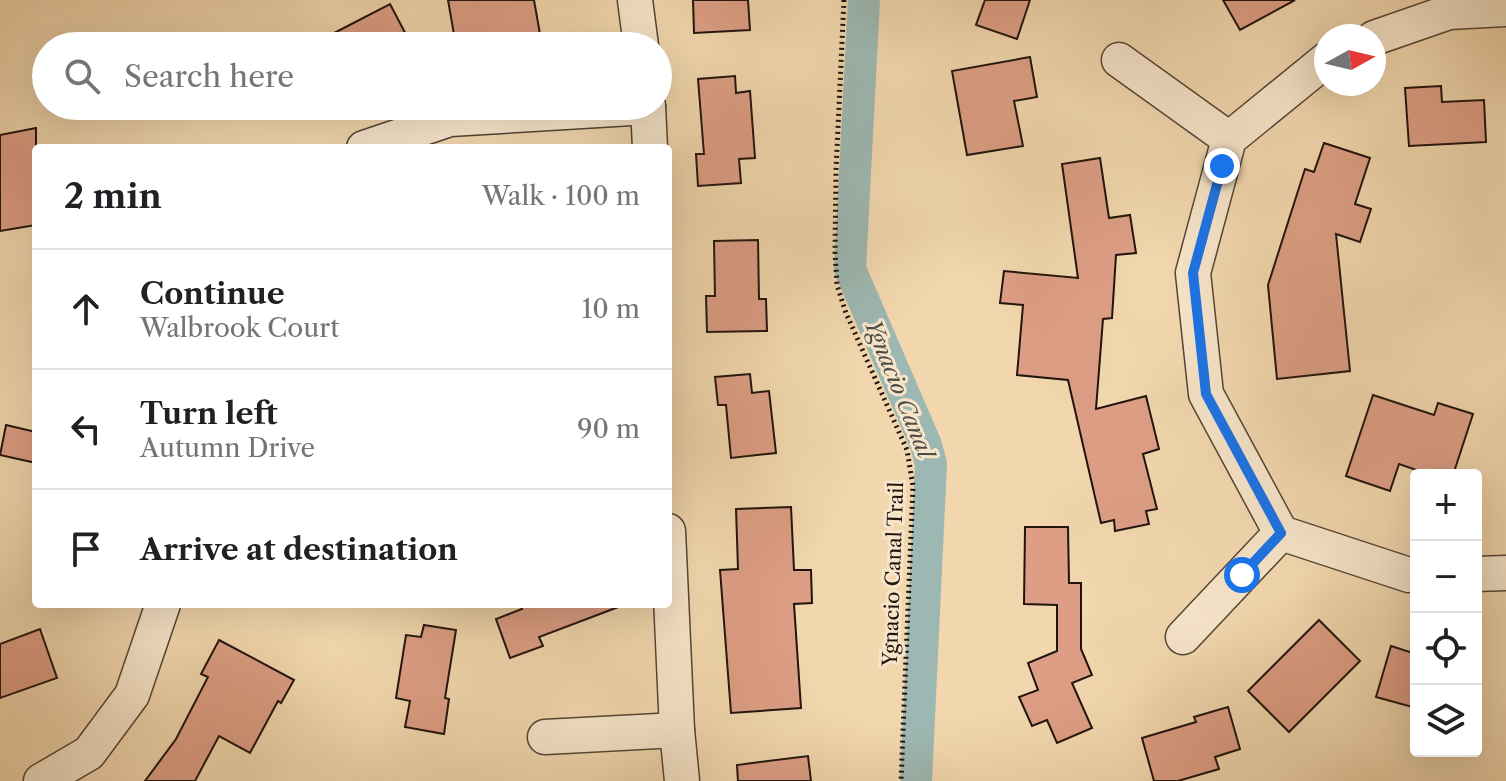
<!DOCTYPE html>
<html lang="en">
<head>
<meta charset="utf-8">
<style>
  :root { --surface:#fff; --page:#f6f6f6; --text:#202124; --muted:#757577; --line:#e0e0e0 }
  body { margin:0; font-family:"Libre Caslon Text",serif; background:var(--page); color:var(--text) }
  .controls { position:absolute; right:24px; bottom:24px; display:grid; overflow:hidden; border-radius:8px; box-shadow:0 8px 32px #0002 }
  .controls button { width:72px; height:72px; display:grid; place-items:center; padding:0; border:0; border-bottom:2px solid var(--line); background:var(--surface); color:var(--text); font:40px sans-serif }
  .compass { position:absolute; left:1314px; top:24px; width:72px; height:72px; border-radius:50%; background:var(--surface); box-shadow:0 8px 32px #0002; rotate:82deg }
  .stop { position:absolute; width:24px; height:24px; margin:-18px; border:6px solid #1a73e8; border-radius:50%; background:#fff }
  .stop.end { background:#1a73e8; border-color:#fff; box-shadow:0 2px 8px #0008 }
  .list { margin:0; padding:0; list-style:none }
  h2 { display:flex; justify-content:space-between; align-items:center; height:104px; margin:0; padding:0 32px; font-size:34px }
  h2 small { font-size:26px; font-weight:400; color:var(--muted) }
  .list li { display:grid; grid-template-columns:52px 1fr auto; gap:24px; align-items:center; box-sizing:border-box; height:120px; padding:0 32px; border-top:2px solid var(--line) }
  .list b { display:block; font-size:30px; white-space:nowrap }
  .list p { margin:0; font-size:26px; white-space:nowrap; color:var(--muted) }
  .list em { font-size:26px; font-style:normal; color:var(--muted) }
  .icon { flex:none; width:44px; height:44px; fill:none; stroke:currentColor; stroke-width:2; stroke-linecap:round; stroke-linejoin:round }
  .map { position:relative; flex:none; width:1506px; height:781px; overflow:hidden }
  .search { position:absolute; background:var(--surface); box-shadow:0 8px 32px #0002; left:32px; top:32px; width:640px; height:88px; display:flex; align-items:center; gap:20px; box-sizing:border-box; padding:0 28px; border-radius:44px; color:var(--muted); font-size:30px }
  .panel { position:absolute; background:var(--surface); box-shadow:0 8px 32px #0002; left:32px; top:144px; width:640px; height:464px; border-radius:8px }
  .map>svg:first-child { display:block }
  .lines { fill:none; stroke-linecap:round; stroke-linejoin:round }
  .canal { stroke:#9db8b3; stroke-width:32 }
  .building { fill:#dd9e85; stroke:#20140d; stroke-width:2 }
  .minor-casing { stroke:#544535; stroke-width:37 }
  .path { stroke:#20140d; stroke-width:5; stroke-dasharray:2 4; stroke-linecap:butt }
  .minor { stroke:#f7e5ca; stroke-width:34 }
  .route { stroke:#1a73e8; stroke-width:10 }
  .labels { text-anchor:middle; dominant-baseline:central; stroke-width:6; stroke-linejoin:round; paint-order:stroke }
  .street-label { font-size:20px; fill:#20140d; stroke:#f7e5ca }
  .water-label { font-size:22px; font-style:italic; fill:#4c4d47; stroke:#f7e5ca }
</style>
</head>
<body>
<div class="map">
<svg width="1506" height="781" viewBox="0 0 1506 781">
  <rect width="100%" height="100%" fill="#f2d7ae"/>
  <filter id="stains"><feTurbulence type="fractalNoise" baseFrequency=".0025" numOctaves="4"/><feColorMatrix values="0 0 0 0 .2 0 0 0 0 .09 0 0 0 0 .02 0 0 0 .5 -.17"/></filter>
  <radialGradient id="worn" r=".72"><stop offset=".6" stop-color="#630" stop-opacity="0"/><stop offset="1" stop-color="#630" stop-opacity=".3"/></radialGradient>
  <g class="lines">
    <path class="canal" d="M864,0L850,269L926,445L931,464L916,781"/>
  </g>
  <g class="building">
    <path d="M448,0H534L540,34L487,42V46H456Z"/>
    <path d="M693,0H748L750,30L694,33Z"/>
    <path d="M985,0H1030L1017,39L976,25Z"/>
    <path d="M1223,0H1295L1240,30Z"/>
    <path d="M390,4L412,46H309Z"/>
    <path d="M1030,57L1037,97L1014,101L1023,146L967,155L952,71Z"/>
    <path d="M735,76L736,93L750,91L755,158L739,159L741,183L698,186L696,154H704L698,79Z"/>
    <path d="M1441,86L1442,102L1484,100L1486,142L1409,146L1405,88Z"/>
    <path d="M36,128V225L0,231V135Z"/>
    <path d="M1324,143L1370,158L1355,204L1371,209L1360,242L1336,234L1350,371L1277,379L1268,285L1305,169L1314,172Z"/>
    <path d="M1100,158L1109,218L1130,215L1136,253L1116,255L1112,318L1103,319L1096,409L1146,396L1159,449L1143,454L1157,509L1146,511L1149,524L1115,531L1114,520L1101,523L1068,380L1017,375L1023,305L1000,303L1004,271L1078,278L1062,164Z"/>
    <path d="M758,240L759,299H766L767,331L707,332L706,296H715L714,241Z"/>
    <path d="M750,374L752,393L769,391L776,453L731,458L726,405H718L715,377Z"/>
    <path d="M1373,395L1434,415L1438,403L1473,414L1453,475H1431L1399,464L1390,491L1346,476Z"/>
    <path d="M6,425L36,432V463L0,455Z"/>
    <path d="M791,507L794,570H811L812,603L794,604L801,708L731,713L720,570L738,569L736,509Z"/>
    <path d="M1025,527H1068L1069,583H1081V649L1092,675L1072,683L1092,728L1057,743L1047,720L1032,726L1019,697L1038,690L1028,663L1057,651V605L1024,604Z"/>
    <path d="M520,604H621V606L539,637L543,646L510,658L496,619L522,609Z"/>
    <path d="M1319,620L1360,661L1289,732L1248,691Z"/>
    <path d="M424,625L456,630L445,698L449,699L444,734L405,727L410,701L396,698L406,635L421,637Z"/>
    <path d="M40,629L57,678L0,698V644Z"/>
    <path d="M219,640L294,680L281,703L278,701L250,753L219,736L195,781H145L176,739L208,677L201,674Z"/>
    <path d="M1391,646L1416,654V708L1376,697Z"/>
    <path d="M1228,707L1240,749L1215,757L1219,769L1178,781H1154L1142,738L1196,722L1194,717Z"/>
    <path d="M808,756L811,781H738L737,765Z"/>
  </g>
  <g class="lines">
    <defs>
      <g id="minor">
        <path d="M635,0L641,46"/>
        <path d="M1374,38L1449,12L1506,9"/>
        <path d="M1119,60L1229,139"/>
        <path d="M1326,60L1229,139L1193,273L1206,394L1281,533L1409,575H1416"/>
        <path d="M648,106L650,148"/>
        <path d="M364,148L450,119L648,107"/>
        <path d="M668,531L677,730L682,781"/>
        <path d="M1476,574L1506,573"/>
        <path d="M1183,637L1281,533"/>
        <path d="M545,737L677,730"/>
        <path d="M41,781L89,753L132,695L163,604"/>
      </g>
    </defs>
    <use href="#minor" class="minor-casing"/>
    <path class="path" d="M844,0L836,170L835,252L837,285L846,313L907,450L913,486L901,781"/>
    <use href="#minor" class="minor"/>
  </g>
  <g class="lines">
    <path class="route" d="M1222,166L1193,273L1206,394L1281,533L1242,575"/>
  </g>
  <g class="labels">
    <g class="street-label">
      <text transform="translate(893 574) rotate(-88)">Ygnacio Canal Trail</text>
    </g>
    <g class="water-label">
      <text transform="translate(899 389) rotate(68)">Ygnacio Canal</text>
    </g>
  </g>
  <rect width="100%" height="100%" filter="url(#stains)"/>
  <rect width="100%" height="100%" fill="url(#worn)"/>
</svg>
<div class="controls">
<button>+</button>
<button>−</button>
<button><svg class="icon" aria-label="locate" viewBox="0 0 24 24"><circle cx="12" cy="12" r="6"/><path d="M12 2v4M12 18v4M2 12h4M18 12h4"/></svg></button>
<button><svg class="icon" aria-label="layers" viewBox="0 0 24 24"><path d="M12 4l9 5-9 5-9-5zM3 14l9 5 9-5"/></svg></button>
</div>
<svg class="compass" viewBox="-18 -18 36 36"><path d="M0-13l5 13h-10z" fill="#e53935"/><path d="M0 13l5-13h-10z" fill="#757577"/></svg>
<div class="stop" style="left:1242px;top:575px"></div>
<div class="stop end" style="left:1222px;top:166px"></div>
<div class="search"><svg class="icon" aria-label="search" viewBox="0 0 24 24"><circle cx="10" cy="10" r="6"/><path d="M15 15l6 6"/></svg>Search here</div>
<section class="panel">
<h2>2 min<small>Walk · 100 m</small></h2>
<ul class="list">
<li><svg class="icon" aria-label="ahead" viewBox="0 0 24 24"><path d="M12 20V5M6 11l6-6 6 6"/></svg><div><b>Continue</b><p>Walbrook Court</p></div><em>10 m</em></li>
<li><svg class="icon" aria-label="left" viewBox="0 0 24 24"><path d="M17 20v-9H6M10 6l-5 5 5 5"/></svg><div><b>Turn left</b><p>Autumn Drive</p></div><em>90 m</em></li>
<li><svg class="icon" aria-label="arrive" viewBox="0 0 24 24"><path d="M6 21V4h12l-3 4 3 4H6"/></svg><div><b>Arrive at destination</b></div></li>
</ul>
</section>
</div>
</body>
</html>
